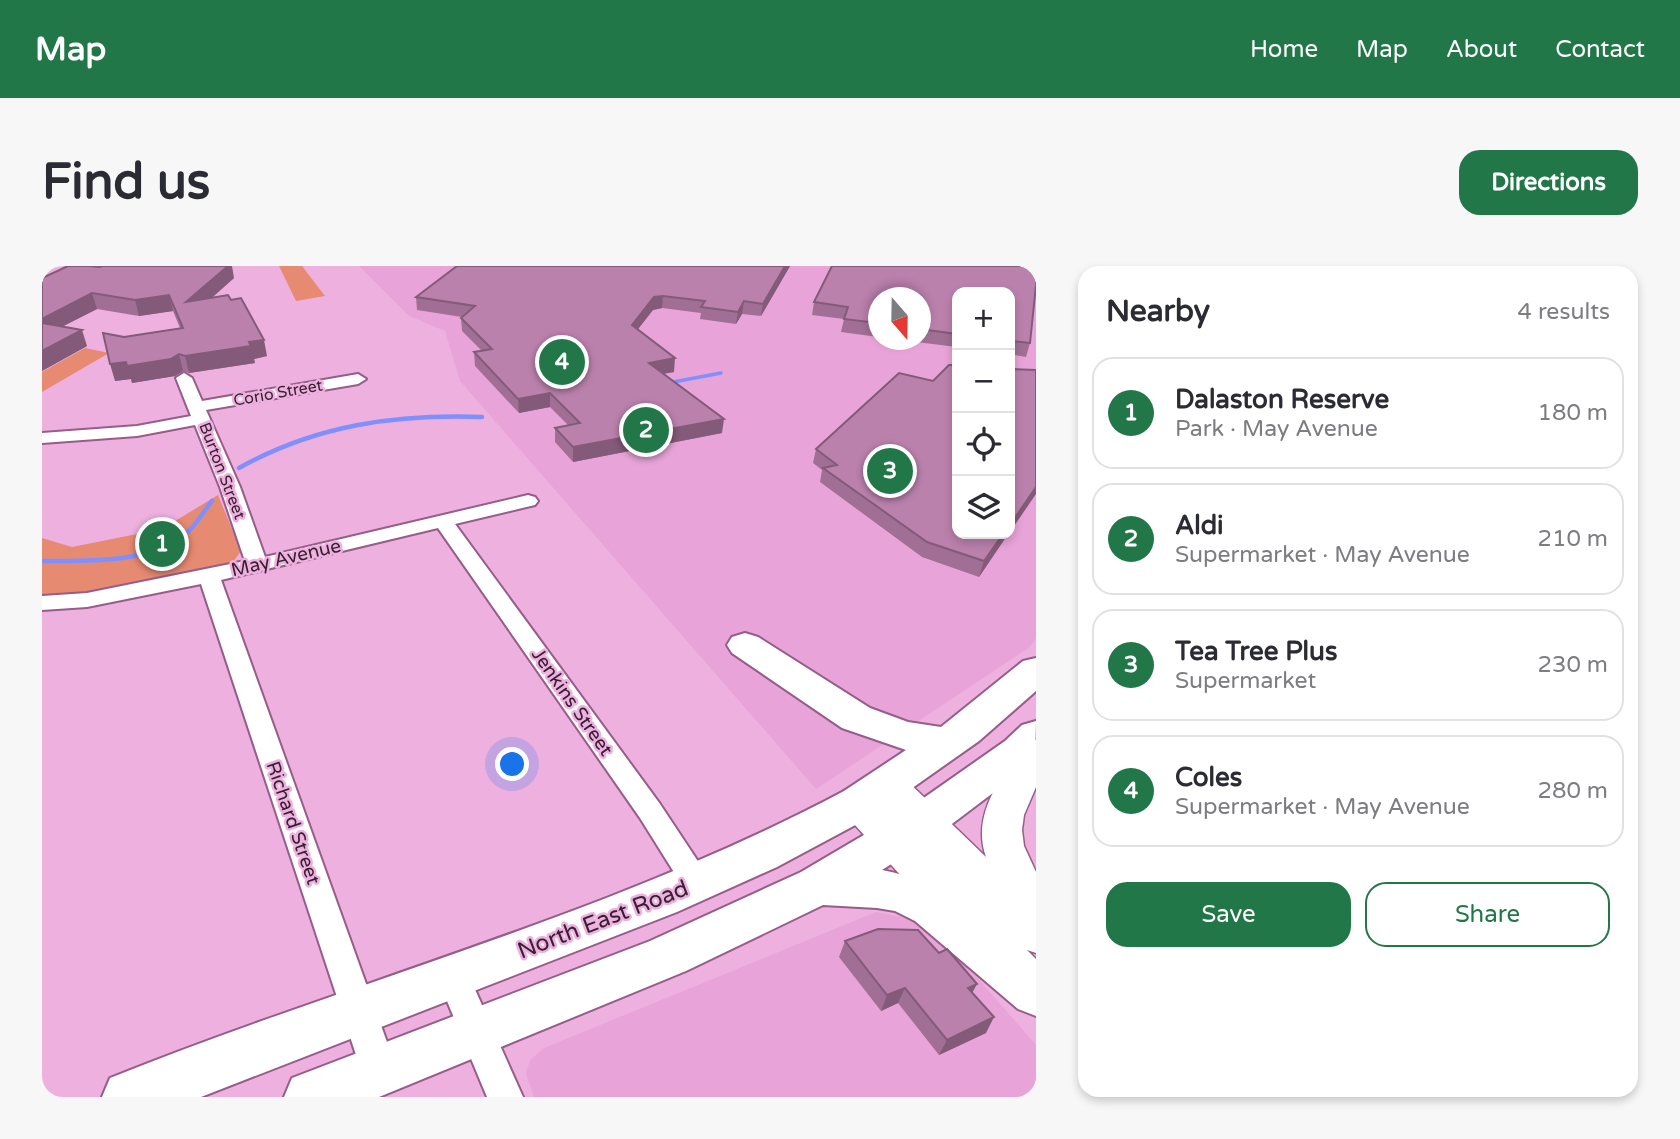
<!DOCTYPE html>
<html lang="en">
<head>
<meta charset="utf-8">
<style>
  :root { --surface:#fff; --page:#f7f7f7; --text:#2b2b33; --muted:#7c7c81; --line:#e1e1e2; --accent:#227749 }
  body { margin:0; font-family:"Varela Round",sans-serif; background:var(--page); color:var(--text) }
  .controls { position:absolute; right:21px; top:21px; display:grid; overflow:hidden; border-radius:14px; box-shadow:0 4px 10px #0003 }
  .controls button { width:63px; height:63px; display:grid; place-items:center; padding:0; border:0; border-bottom:2px solid var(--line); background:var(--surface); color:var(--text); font:35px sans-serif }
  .compass { position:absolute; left:826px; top:21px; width:63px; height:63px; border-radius:50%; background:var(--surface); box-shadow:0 4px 10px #0003; rotate:160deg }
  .you { position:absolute; left:471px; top:499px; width:24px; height:24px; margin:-18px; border:5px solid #fff; border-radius:50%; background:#1a73e8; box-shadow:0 0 0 10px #1a73e833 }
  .badge { display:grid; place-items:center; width:46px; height:46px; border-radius:50%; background:var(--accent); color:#fff; font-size:23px; font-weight:700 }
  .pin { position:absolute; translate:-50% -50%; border:4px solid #fff; box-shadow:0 2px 7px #0006 }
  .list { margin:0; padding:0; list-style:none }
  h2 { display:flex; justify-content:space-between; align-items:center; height:91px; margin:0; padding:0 28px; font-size:30px }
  h2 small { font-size:23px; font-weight:400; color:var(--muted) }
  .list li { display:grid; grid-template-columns:46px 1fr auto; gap:21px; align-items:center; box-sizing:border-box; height:112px; margin:0 14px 14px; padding:0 14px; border:2px solid var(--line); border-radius:21px }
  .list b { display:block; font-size:26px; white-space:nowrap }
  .list p { margin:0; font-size:23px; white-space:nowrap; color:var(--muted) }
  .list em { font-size:23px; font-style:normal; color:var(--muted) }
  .actions { display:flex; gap:14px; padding:21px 28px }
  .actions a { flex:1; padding:16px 0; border:2px solid var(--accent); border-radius:21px; text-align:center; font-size:24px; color:var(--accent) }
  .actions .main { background:var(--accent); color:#fff }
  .icon { flex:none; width:38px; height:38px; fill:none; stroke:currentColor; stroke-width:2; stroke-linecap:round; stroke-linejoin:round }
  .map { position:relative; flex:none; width:994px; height:831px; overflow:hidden; border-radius:21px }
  header { display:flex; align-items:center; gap:42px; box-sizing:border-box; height:98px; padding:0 35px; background:var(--accent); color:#fff }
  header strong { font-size:33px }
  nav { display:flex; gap:38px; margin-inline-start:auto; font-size:24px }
  .intro { display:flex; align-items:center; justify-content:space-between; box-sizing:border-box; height:168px; padding:0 42px }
  h1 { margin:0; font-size:49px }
  .button { padding:18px 32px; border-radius:21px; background:var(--accent); color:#fff; font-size:24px; font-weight:700 }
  main { display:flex; gap:42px; padding:0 42px }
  aside { flex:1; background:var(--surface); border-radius:21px; box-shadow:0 4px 10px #0003 }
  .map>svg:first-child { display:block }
  .built { fill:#e8a4d8; fill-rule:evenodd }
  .green { fill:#e78a72 }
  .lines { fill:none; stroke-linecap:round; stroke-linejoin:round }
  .stream-far1 { stroke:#808ffe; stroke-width:3.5 }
  .stream { stroke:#808ffe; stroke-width:4.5 }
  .street-casing { stroke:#955d88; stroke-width:4 }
  .secondary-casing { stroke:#955d88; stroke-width:3 }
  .primary-casing { stroke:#955d88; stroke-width:4 }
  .highway-casing { stroke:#955d88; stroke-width:4 }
  .street { fill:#fff; fill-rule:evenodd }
  .secondary { fill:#fff; fill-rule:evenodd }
  .primary { fill:#fff; fill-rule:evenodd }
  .highway { fill:#fff; fill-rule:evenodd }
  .wall { fill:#a16f95 }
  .shaded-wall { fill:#835a79 }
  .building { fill:#bb81ad; stroke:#835a79; stroke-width:2 }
  .labels { text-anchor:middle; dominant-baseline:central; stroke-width:5; stroke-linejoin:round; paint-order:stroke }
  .far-street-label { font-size:16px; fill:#372032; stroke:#eeb0df }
  .street-label { font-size:19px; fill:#372032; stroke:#eeb0df }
  .near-street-label { font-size:23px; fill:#372032; stroke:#eeb0df }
</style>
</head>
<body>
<header>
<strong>Map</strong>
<nav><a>Home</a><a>Map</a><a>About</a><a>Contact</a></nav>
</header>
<div class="intro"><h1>Find us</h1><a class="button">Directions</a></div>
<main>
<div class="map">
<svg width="994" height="831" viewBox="0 0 994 831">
  <rect width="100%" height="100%" fill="#eeb0df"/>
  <g class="built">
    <path d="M317,0H994V372L988,381L774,523L418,115L403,65L367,50ZM915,26H968V268H915ZM836,32H878V74H836Z"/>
    <path d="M834,646L859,651L888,662L906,678L994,779V831H492L484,808L488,794L502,782Z"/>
  </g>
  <g class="green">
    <path d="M237,0H260L283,30L254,35Z"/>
    <path d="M43,82L67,87L0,126V106Z"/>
    <path d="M176,229L199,285L191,296L52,327L0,330V272L30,281L120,263Z"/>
  </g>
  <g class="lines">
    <path class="stream-far1" d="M626,117L679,107"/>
    <g class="stream">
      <path d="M197,202C274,159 353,148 440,151"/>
      <path d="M0,295C46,295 103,298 142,269C154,260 161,246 170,235"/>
    </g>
    <defs>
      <g id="street">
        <path d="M142,107L150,112L160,135L316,108L324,113L316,118L164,144L198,221L223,291L486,229L493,231L496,235L493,239L413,258L618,538L671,618L667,627L656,630L645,627L598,552L396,262L179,314L355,804L349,816L337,821L325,816L319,804L159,318L45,341L0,344V330L45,327L203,295L178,221L153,159L95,170L0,177V167L95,160L149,150L134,112Z"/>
        <path d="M411,697L423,701L481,831H445L395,711L399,701Z"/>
      </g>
      <path id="secondary" d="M994,474V521L982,549L980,564L982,580L994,606V687L985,684L994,693V746L977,740L803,548L797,537L803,526L817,522L829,526L825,519L831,509L845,505L859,509L944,591C929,549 959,512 981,478Z"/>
      <g id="primary">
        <path d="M817,521L832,525L839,537L832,549L735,601L635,646L159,831H60L68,812C312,714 569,649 802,525Z"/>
        <path d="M882,538L898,543L904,555L898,567L840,604C906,616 943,656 994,696V750L976,743L873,655L853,645L835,642L781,639L644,705L337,831H242L250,812L608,675L759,606L866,543Z"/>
      </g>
      <g id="highway">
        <path d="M703,367L716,371L828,442L866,456L899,461L981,395L994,392V425L937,475L832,549L817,553L802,549L795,537L802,525L864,484L800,462L690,387L685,379L690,371Z"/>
        <path d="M994,455L993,495L898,567L882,572L866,567L860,555L866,543L963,475L980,459Z"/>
      </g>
    </defs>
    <use href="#street" class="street-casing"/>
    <use href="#secondary" class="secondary-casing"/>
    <use href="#primary" class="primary-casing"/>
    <use href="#highway" class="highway-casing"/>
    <use href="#street" class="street"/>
    <use href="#secondary" class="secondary"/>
    <use href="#primary" class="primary"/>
    <use href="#highway" class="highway"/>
  </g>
  <g class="wall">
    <path d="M748,0L719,50L700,48L694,58L658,53L659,47L620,42L611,44L596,63L632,106L621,108L680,167L531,196L513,176V162L526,159L508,141L477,147L433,100L432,86L440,85L420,65L419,52L420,51L375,44L374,31Z"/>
    <path d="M790,0H994V19L988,77L984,91L968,88V26H915V81L858,74H878V32H836V71L799,66L802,53L770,49L772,36Z"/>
    <path d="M57,1L192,12L170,32L225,90L212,93L213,97L147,107L141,105L133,110L90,117L89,113L73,115L82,71L138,62L131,45L97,50L55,43L21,60L45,80L0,105V12Z"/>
    <path d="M774,183L966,268L937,311L880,291L778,216L780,204L771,197Z"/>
    <path d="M803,675L935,718L930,726L944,767L897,789L856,737L839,745L797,691Z"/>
  </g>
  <g class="shaded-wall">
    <path d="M186,0H190L192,12L147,51L144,36Z"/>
    <path d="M743,0H748L719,50L721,38Z"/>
    <path d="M50,27L55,43L0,71V53Z"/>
    <path d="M127,29L131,45L97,50L93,34Z"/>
    <path d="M621,30L620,42L611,44L589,72L590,59L612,31Z"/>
    <path d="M702,35L700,48L694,58L696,46Z"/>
    <path d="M40,64L45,80L0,105V85Z"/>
    <path d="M222,74L225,90L212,93L213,97L147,107L143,90Z"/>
    <path d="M137,88L141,105L133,110L90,117L89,113L73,115L68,98Z"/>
    <path d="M633,92L632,106L606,110L607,97Z"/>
    <path d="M508,127V141L477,147L476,133Z"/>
    <path d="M682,153L680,167L531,196V181Z"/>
    <path d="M994,221V228L968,266V259Z"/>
    <path d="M961,268H966L937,311L942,295Z"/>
    <path d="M935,718L927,733L926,722Z"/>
    <path d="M863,722L856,737L839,745L845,729Z"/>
    <path d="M952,751L944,767L897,789L905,774Z"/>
  </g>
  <g class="building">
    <path d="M26,0H48L57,1L61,0H186L144,36L186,29L189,34L199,32L222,74L207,76L209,80L143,90L137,88L129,93L85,100L84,96L68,98L61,67L82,71L141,62L127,29L93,34L50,27L0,53V12Z"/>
    <path d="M415,0H743L721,38L702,35L696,46L659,41L663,35L621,30L612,31L590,59L633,92L607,97L682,153L531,181L513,162L538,157L508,127L476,133L432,86L450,83L419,52L433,40L374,31Z"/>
    <path d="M790,0H994V19L988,77L968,75V26H915V68L878,63V32H836V57L802,53L806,41L772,36Z"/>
    <path d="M0,57L40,64L0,85Z"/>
    <path d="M907,99H915V268H961L942,295L885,276L781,202L795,199L774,183L857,107L891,115Z"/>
    <path d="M968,103L994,104V221L968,259Z"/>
    <path d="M836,663L876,664L897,687L905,683L935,718L926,722L952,751L905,774L863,722L845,729L803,675Z"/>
  </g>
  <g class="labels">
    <g class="far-street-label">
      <text transform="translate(236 127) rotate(-10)">Corio Street</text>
      <text transform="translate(180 205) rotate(69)">Burton Street</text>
    </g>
    <g class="street-label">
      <text transform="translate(244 292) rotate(-13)">May Avenue</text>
      <text transform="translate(530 436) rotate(55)">Jenkins Street</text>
      <text transform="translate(251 557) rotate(71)">Richard Street</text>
    </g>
    <g class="near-street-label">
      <text transform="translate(561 654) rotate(-21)">North East Road</text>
    </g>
  </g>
</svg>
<div class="controls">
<button>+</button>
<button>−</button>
<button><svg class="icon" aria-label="locate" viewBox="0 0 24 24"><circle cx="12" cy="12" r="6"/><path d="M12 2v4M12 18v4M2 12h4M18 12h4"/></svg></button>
<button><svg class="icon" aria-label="layers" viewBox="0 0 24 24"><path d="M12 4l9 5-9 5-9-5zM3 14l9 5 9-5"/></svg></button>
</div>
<svg class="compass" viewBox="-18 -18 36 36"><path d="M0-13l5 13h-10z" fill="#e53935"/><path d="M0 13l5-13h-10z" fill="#7c7c81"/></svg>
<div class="you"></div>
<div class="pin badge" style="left:120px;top:278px">1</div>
<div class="pin badge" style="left:604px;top:164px">2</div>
<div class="pin badge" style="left:848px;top:205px">3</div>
<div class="pin badge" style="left:520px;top:96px">4</div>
</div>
<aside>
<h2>Nearby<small>4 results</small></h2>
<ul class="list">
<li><span class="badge">1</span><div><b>Dalaston Reserve</b><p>Park · May Avenue</p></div><em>180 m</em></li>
<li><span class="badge">2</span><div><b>Aldi</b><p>Supermarket · May Avenue</p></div><em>210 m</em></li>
<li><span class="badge">3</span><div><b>Tea Tree Plus</b><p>Supermarket</p></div><em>230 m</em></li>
<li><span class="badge">4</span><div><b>Coles</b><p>Supermarket · May Avenue</p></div><em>280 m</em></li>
</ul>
<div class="actions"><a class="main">Save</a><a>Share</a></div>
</aside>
</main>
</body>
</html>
